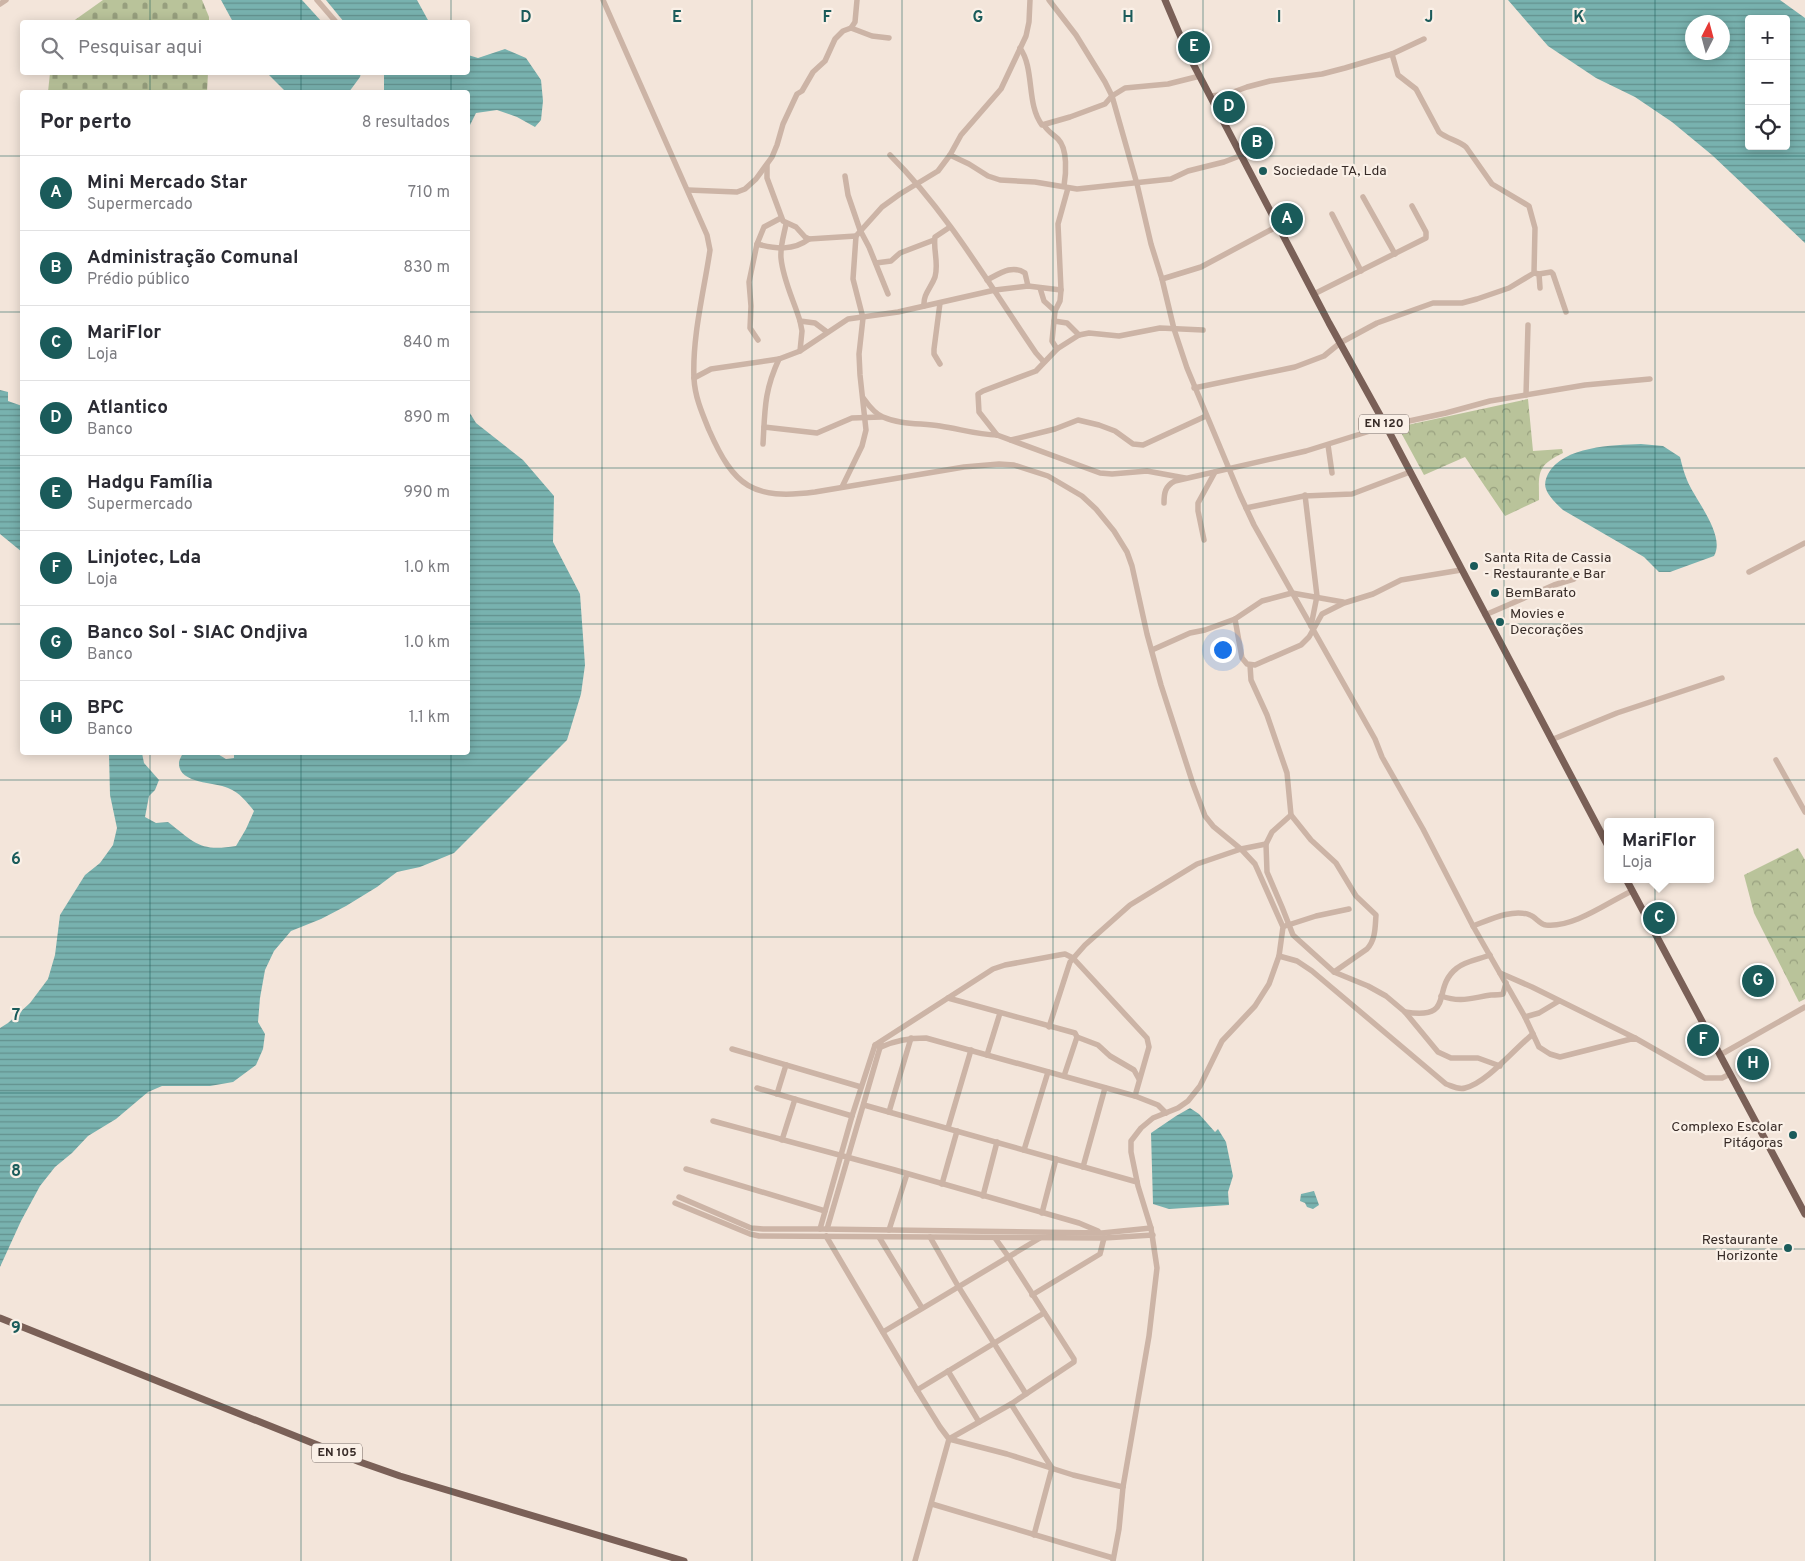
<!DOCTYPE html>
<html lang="pt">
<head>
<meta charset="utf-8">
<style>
  :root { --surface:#fff; --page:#f2f2f3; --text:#2b2b33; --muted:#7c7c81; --line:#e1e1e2; --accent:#1a5b5a }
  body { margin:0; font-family:Overpass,sans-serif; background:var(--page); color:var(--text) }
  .controls { position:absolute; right:15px; top:15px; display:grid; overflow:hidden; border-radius:5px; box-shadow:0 2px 12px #0003 }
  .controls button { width:45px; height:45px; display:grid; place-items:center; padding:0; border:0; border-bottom:1px solid var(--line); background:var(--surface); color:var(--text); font:25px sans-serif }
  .compass { position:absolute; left:1685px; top:15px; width:45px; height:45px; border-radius:50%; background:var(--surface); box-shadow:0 2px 12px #0003; rotate:6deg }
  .you { position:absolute; left:1222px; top:649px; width:18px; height:18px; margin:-12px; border:4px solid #fff; border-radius:50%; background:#1a73e8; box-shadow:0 0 0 8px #1a73e833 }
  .badge { display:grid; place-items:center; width:32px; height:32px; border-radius:50%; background:var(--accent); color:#fff; font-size:16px; font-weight:700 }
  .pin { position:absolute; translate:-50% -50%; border:2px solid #fff; box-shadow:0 1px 5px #0006 }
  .popup { position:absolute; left:1604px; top:818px; width:110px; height:65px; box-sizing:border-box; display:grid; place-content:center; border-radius:5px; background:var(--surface); filter:drop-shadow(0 1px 4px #0005); font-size:16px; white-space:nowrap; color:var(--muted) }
  .popup b { font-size:19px; color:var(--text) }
  .popup::after { content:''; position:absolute; left:50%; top:100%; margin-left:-10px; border:10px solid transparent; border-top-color:var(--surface) }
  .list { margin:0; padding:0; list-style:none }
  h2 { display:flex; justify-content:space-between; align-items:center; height:65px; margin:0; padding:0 20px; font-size:21px }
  h2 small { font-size:16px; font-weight:400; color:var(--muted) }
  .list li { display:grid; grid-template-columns:32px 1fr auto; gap:15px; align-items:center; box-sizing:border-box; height:75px; padding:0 20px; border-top:1px solid var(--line) }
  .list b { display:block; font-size:19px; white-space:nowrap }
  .list p { margin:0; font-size:16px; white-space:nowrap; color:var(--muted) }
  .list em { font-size:16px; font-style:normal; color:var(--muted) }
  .icon { flex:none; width:28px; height:28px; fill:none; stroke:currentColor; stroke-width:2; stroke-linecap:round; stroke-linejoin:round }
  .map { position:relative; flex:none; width:1805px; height:1561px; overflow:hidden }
  .search { position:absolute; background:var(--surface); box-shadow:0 2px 12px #0003; left:20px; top:20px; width:450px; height:55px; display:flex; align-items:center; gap:12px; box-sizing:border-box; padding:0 18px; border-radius:5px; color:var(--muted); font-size:19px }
  .panel { position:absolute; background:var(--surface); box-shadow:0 2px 12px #0003; left:20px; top:90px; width:450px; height:665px; border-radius:5px }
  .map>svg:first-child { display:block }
  .cemetery { fill:url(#cemetery-stones) }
  .park { fill:url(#park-crowns) }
  .water { fill:url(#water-rules); fill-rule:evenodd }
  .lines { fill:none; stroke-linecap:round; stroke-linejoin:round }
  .minor { stroke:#ccb4a6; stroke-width:5.5 }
  .major { stroke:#7a6057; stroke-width:7 }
  .grid { fill:none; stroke:#1a5b5a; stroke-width:1; stroke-opacity:0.55 }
  .poi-dot { fill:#1a5b5a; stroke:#faf0e7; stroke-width:2 }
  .labels { text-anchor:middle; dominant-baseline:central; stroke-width:4.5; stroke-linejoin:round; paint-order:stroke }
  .shield { fill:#faf0e7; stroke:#726661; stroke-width:1 }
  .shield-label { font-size:12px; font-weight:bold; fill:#372b27 }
  .poi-label { font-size:14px; fill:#372b27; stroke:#faf0e7; text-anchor:start }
  .grid-label { font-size:16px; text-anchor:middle; font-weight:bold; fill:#1a5b5a; stroke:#faf0e7; stroke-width:4.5; stroke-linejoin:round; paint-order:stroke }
</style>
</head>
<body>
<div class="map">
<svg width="1805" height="1561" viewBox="0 0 1805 1561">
  <defs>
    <pattern id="cemetery-stones" width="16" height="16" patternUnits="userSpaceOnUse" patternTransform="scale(1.25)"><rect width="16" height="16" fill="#b9c39a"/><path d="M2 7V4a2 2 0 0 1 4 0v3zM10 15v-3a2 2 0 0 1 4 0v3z" fill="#979f7e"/></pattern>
    <pattern id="park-crowns" width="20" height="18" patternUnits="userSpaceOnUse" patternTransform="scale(1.25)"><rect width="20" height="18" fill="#b9c39a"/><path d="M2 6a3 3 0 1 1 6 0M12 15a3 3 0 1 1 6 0" fill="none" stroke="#979f7e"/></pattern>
    <pattern id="water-rules" width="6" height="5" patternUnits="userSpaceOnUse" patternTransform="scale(1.25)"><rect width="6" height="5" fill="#78b2af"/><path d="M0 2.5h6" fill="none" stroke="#63918e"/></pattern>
  </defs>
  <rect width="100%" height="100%" fill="#f3e5da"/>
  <g class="cemetery">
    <path d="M103,0H202L209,17V22H72Z"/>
    <path d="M50,73H208L207,92H48Z"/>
  </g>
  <g class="park">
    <path d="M1528,399L1533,451L1562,449L1563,453C1536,466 1539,473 1539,500L1505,516L1465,457L1424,475L1398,427Z"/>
    <path d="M1798,848L1805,860V999L1799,1002L1754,913L1744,875Z"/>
  </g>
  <g class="water">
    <path d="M221,0H302L322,22H233Z"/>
    <path d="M326,0H417L429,22H344Z"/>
    <path d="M1508,0H1780L1805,18V243L1712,155L1672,122L1635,97L1596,78L1548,46ZM1749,19H1786V146H1749ZM1692,22H1722V52H1692Z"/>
    <path d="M505,49L526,58L541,80L543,101L541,120L535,127L517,117L497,110L476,113L468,129V92H384V73L468,72V55L478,58Z"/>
    <path d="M267,73H361L360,77L349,92H286Z"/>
    <path d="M0,390L8,392V401L22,406V552L0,534Z"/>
    <path d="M468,410L476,423L523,460L554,496L553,542L580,594L585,665L581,694L567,740L454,853L420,867L397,872L377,887L346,906L321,919L291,931L274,951L265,970L260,998L258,1022L265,1034L263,1049L256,1065L233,1082L210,1086H162L148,1092L116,1119L88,1136L72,1153L55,1167L40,1186L21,1221L0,1267V1028L8,1023L30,1003L48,979L55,955L60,915L85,875L100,863L113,845L117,828L110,795L109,753H142L144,763L159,780L155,790L149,796L145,817L156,823L168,822C195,843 200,852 236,846L246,829L254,811C246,801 240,793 228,788C215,782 178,784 179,763C179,760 182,755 183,753H216L226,759L234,758V752H468Z"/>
    <path d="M1641,444L1663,446L1680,457C1682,465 1684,473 1687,480C1695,500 1726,535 1714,556L1670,572H1659L1644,557L1563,510C1556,503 1549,497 1546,489C1544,484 1546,478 1548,474C1563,446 1613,445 1641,444Z"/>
    <path d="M1190,1108L1199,1114L1215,1132L1218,1129L1226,1142L1233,1176L1228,1192L1229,1205L1169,1209L1153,1204L1151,1133L1176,1116Z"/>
    <path d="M1314,1191L1319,1205L1313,1209L1307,1207L1305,1203L1300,1201L1301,1194Z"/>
  </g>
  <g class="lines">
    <g class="minor">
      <path d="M317,0L336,22"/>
      <path d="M603,0L707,235L710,250C704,291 692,337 694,379C695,397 702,413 709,430C734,487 753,500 815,492L964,467L999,464L1014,465L1048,476L1082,496L1096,509L1114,531L1127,552L1132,566L1147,634L1161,685L1193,784L1205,816L1213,826L1241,849L1255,864L1283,927L1279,956L1269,984L1255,1006L1222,1041L1200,1086L1188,1101L1178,1108L1153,1118L1141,1128L1131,1141V1152L1138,1186L1151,1228L1157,1268L1149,1336L1123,1487L1119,1529L1113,1561"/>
      <path d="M1049,0L1076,35L1105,82L1112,96L1137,184L1151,244L1162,279L1174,329L1187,368L1240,495L1254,525L1375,739L1382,757L1423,829L1473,926L1525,1017L1539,1047L1550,1054L1560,1057L1635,1038L1705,1078H1722L1730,1074"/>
      <path d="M0,4L6,0"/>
      <path d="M851,28L872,36L889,38"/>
      <path d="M1020,48C1035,69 1026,104 1042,125L1070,117L1105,104L1112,96L1125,88L1168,84L1200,76"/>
      <path d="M1211,96L1228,94L1247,87L1270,81L1322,74L1345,68L1392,54L1424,39"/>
      <path d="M1044,125C1048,132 1053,134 1058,139C1068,149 1066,174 1064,186"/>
      <path d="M890,155C948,213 990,286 1036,353L1044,362"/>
      <path d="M950,155L969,164L988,176L1000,180L1035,182L1077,189L1171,179L1188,171L1224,162L1242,155"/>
      <path d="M767,165V178L783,221L796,227L805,237L809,239L856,236"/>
      <path d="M845,176L848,195L860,230L869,247L888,294"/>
      <path d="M688,190L737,192L745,189L756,179L772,157L777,145L783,124L797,94L802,91L813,72L825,61L835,39L843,31L851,28L855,22L857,0"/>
      <path d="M1363,197L1395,254"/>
      <path d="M1332,214L1361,271"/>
      <path d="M786,224C784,235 780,246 781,258C783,280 794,301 800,321L815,323L827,332"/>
      <path d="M757,244C776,249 793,251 809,239"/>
      <path d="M876,263L891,261L900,253L934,240"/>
      <path d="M1534,273L1539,274L1551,272L1553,274L1566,312"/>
      <path d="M1539,274L1540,288"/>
      <path d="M1162,279L1201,267L1278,226"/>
      <path d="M987,280C999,274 1012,264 1025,273L1028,286"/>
      <path d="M1040,288L1044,301L1055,311"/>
      <path d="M1314,294L1426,238V232L1412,206"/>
      <path d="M924,306C923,294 931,288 935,277C939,263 933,250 935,237L950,227"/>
      <path d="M1054,321L1067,323L1079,335"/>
      <path d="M758,340L750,328L751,306L749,282L757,244L764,227L781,218"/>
      <path d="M1057,349L1052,341L1055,311L1060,301L1061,290L1058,224L1068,188"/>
      <path d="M800,351L802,331L800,321"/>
      <path d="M940,364L934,354V349L940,303"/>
      <path d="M694,378L711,369L779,359L800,351L848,319L898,312L995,290L1028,286L1061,290"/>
      <path d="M1194,388L1295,367L1324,356L1340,343L1377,323L1433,303H1462L1477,299L1509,288L1534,273L1535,228L1529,206L1492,184L1466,147C1458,140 1447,139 1439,132L1416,89L1398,75L1392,54"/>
      <path d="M1526,395L1528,325"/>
      <path d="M864,399C869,406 875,414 883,417C901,425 922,423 940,426C960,429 978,435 997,435L1100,473L1112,474L1147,471L1185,478"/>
      <path d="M764,427L817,433L852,418L881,417"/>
      <path d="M997,435L979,412L978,394L983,391L1036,371L1057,349L1079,335L1089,333L1119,336L1160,328L1203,330"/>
      <path d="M1011,440L1055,429L1078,420L1099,425L1115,431L1133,444L1143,445L1206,416"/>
      <path d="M763,444C765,410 764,391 779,359"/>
      <path d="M1328,445L1332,473"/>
      <path d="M842,487L862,446L866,430L860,375L859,354L863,318L853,279L856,236L882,207L900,194L938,171L950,155L961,135L1001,89L1026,36L1029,22L1030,0"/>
      <path d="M1305,495L1317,596L1311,626"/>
      <path d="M1164,503C1164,493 1165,486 1175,481L1306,451L1386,426L1446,413L1490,401L1585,385L1650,379"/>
      <path d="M1246,508L1304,496L1352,494L1410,472"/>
      <path d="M1204,540L1198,511V503L1215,472"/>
      <path d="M1749,572L1805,543"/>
      <path d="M1485,615L1554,585L1574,579"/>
      <path d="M1235,619L1242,658L1247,664L1255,665L1301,645L1309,637L1322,614L1344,603L1373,594L1401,580L1461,570"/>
      <path d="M1152,650L1190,633L1205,630L1235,619L1262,601L1292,593L1343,602"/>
      <path d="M1250,665L1251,680L1267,715L1287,773L1291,815L1311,840L1336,863L1356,896L1376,915C1375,927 1376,939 1367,949L1334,972"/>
      <path d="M1551,740L1617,713L1722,678"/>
      <path d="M1776,760L1805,812"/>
      <path d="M1291,815L1272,832L1266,844L1267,872L1282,907L1293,935L1334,972L1368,986L1386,996L1405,1012L1438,1052L1451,1058H1478L1500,1066"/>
      <path d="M1285,926L1316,916L1349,909"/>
      <path d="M1473,926C1489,920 1513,908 1530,915C1536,917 1539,924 1546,925C1574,928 1608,902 1632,891"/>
      <path d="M1279,956L1297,961L1312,971L1446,1084C1452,1086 1458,1090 1465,1088C1487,1083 1515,1048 1533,1034"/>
      <path d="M1500,973L1532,987L1635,1038"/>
      <path d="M1441,996C1461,1003 1471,998 1491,995C1496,995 1499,995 1503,994L1506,983"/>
      <path d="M948,998L1075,1033L1077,1037L1064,1076"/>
      <path d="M1405,1012C1457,1020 1430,989 1457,968C1465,961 1480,959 1490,955"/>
      <path d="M1525,1017L1539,1013L1559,1001"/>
      <path d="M1049,1027L1070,962L1085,945L1130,905L1197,864L1241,849L1266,844"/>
      <path d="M1077,1037L1098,1045L1110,1056L1134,1070L1139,1079"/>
      <path d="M875,1045L881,1047C896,1040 910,1038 926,1038L1135,1096L1158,1105L1166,1113"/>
      <path d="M732,1049L861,1087"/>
      <path d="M987,1055L1000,1013"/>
      <path d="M1720,1055L1805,1007"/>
      <path d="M757,1088L852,1116"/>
      <path d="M777,1094L786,1065"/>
      <path d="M864,1105L1137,1182"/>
      <path d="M889,1112L911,1038"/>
      <path d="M713,1121L895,1170L1079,1223L1098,1231"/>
      <path d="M948,1128L971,1050"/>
      <path d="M782,1140L795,1099"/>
      <path d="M1024,1150L1048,1072"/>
      <path d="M1083,1167L1105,1088"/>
      <path d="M686,1169L825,1211"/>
      <path d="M942,1184L957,1131"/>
      <path d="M983,1196L997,1142"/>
      <path d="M679,1197L751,1228L763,1229H820L1102,1233L1151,1228"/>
      <path d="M675,1203L750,1234L759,1236L1104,1238L1153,1235"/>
      <path d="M1042,1213L1056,1159"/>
      <path d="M820,1229L852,1116L875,1045L993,969L1005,965L1059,955L1065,954L1073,958L1147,1038L1149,1047L1135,1096"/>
      <path d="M827,1229L881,1044"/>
      <path d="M889,1230L907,1174"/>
      <path d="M826,1236L917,1390L940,1427L949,1439L1007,1454L1073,1475L1123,1487"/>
      <path d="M879,1237L922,1308"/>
      <path d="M930,1237L958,1286L1026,1394"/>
      <path d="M1032,1295L1100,1254L1104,1238"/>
      <path d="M883,1332L1040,1238"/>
      <path d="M948,1371L979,1422"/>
      <path d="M917,1390L1044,1313"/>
      <path d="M1011,1404L1052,1468L1034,1535"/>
      <path d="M932,1504L1113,1558"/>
      <path d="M915,1561L949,1439L1011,1404L1074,1362V1359L1008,1256L995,1238"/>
    </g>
    <g class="major">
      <path d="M1165,0L1188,54L1329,323L1386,426L1608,846"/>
      <path d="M1626,879L1805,1214"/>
      <path d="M0,1318L360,1462L400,1476L684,1561"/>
    </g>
  </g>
  <path class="grid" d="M150,0V22M301,0V22M451,0V22M602,0V1561M752,0V1561M902,0V1561M1053,0V1561M1203,0V1561M1354,0V1561M1504,0V1561M1655,0V1561M150,72V92M301,72V92M451,72V92M0,156H22M468,156H1805M0,312H22M468,312H1805M0,468H22M468,468H1805M0,624H22M468,624H1805M150,752V1561M301,752V1561M451,752V1561M0,780H1805M0,937H1805M0,1093H1805M0,1249H1805M0,1405H1805"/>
  <g class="poi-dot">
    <circle cx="1263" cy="171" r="5"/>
    <circle cx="1474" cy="566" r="5"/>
    <circle cx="1495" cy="593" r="5"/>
    <circle cx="1500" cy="622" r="5"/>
    <circle cx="1793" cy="1135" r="5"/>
    <circle cx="1788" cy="1248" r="5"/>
  </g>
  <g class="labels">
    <g class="shield">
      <rect x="1359" y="414.5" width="50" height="19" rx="4"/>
      <rect x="312" y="1443.5" width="50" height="19" rx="4"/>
    </g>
    <g class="shield-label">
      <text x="1384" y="424">EN 120</text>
      <text x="337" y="1453">EN 105</text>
    </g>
    <g class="poi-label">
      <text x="1273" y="171">Sociedade TA, Lda</text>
      <text x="1484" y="558">Santa Rita de Cassia<tspan x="1484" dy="16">- Restaurante e Bar</tspan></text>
      <text x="1505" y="593">BemBarato</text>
      <text x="1510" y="614">Movies e<tspan x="1510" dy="16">Decorações</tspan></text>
      <text x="1783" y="1127" text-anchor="end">Complexo Escolar<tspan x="1783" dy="16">Pitágoras</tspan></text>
      <text x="1778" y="1240" text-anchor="end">Restaurante<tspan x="1778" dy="16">Horizonte</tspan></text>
    </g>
  </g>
  <g class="grid-label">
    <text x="526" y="22">D</text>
    <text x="677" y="22">E</text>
    <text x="827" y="22">F</text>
    <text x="978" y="22">G</text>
    <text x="1128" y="22">H</text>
    <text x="1279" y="22">I</text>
    <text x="1429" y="22">J</text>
    <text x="1579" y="22">K</text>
    <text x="16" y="864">6</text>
    <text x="16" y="1020">7</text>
    <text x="16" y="1176">8</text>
    <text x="16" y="1333">9</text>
  </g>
</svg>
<div class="controls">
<button>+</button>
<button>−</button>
<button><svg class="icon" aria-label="locate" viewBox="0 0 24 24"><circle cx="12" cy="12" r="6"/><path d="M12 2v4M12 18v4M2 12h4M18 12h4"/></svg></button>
</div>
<svg class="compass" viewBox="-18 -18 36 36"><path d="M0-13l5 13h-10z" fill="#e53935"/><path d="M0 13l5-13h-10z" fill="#7c7c81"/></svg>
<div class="you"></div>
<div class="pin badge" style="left:1287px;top:219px">A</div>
<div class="pin badge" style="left:1257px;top:143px">B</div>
<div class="pin badge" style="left:1659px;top:918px">C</div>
<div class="popup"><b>MariFlor</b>Loja</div>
<div class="pin badge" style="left:1229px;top:107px">D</div>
<div class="pin badge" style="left:1194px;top:47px">E</div>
<div class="pin badge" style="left:1703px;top:1040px">F</div>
<div class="pin badge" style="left:1758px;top:981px">G</div>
<div class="pin badge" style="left:1753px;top:1064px">H</div>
<div class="search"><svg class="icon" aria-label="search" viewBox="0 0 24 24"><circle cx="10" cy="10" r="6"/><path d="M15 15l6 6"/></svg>Pesquisar aqui</div>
<section class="panel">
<h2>Por perto<small>8 resultados</small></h2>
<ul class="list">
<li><span class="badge">A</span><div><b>Mini Mercado Star</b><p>Supermercado</p></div><em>710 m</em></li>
<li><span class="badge">B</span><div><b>Administração Comunal</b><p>Prédio público</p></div><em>830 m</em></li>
<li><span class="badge">C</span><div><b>MariFlor</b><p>Loja</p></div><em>840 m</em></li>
<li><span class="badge">D</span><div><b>Atlantico</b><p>Banco</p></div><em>890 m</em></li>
<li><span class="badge">E</span><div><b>Hadgu Família</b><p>Supermercado</p></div><em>990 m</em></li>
<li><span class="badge">F</span><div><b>Linjotec, Lda</b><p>Loja</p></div><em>1.0 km</em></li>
<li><span class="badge">G</span><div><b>Banco Sol - SIAC Ondjiva</b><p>Banco</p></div><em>1.0 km</em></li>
<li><span class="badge">H</span><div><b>BPC</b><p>Banco</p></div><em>1.1 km</em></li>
</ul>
</section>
</div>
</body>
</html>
